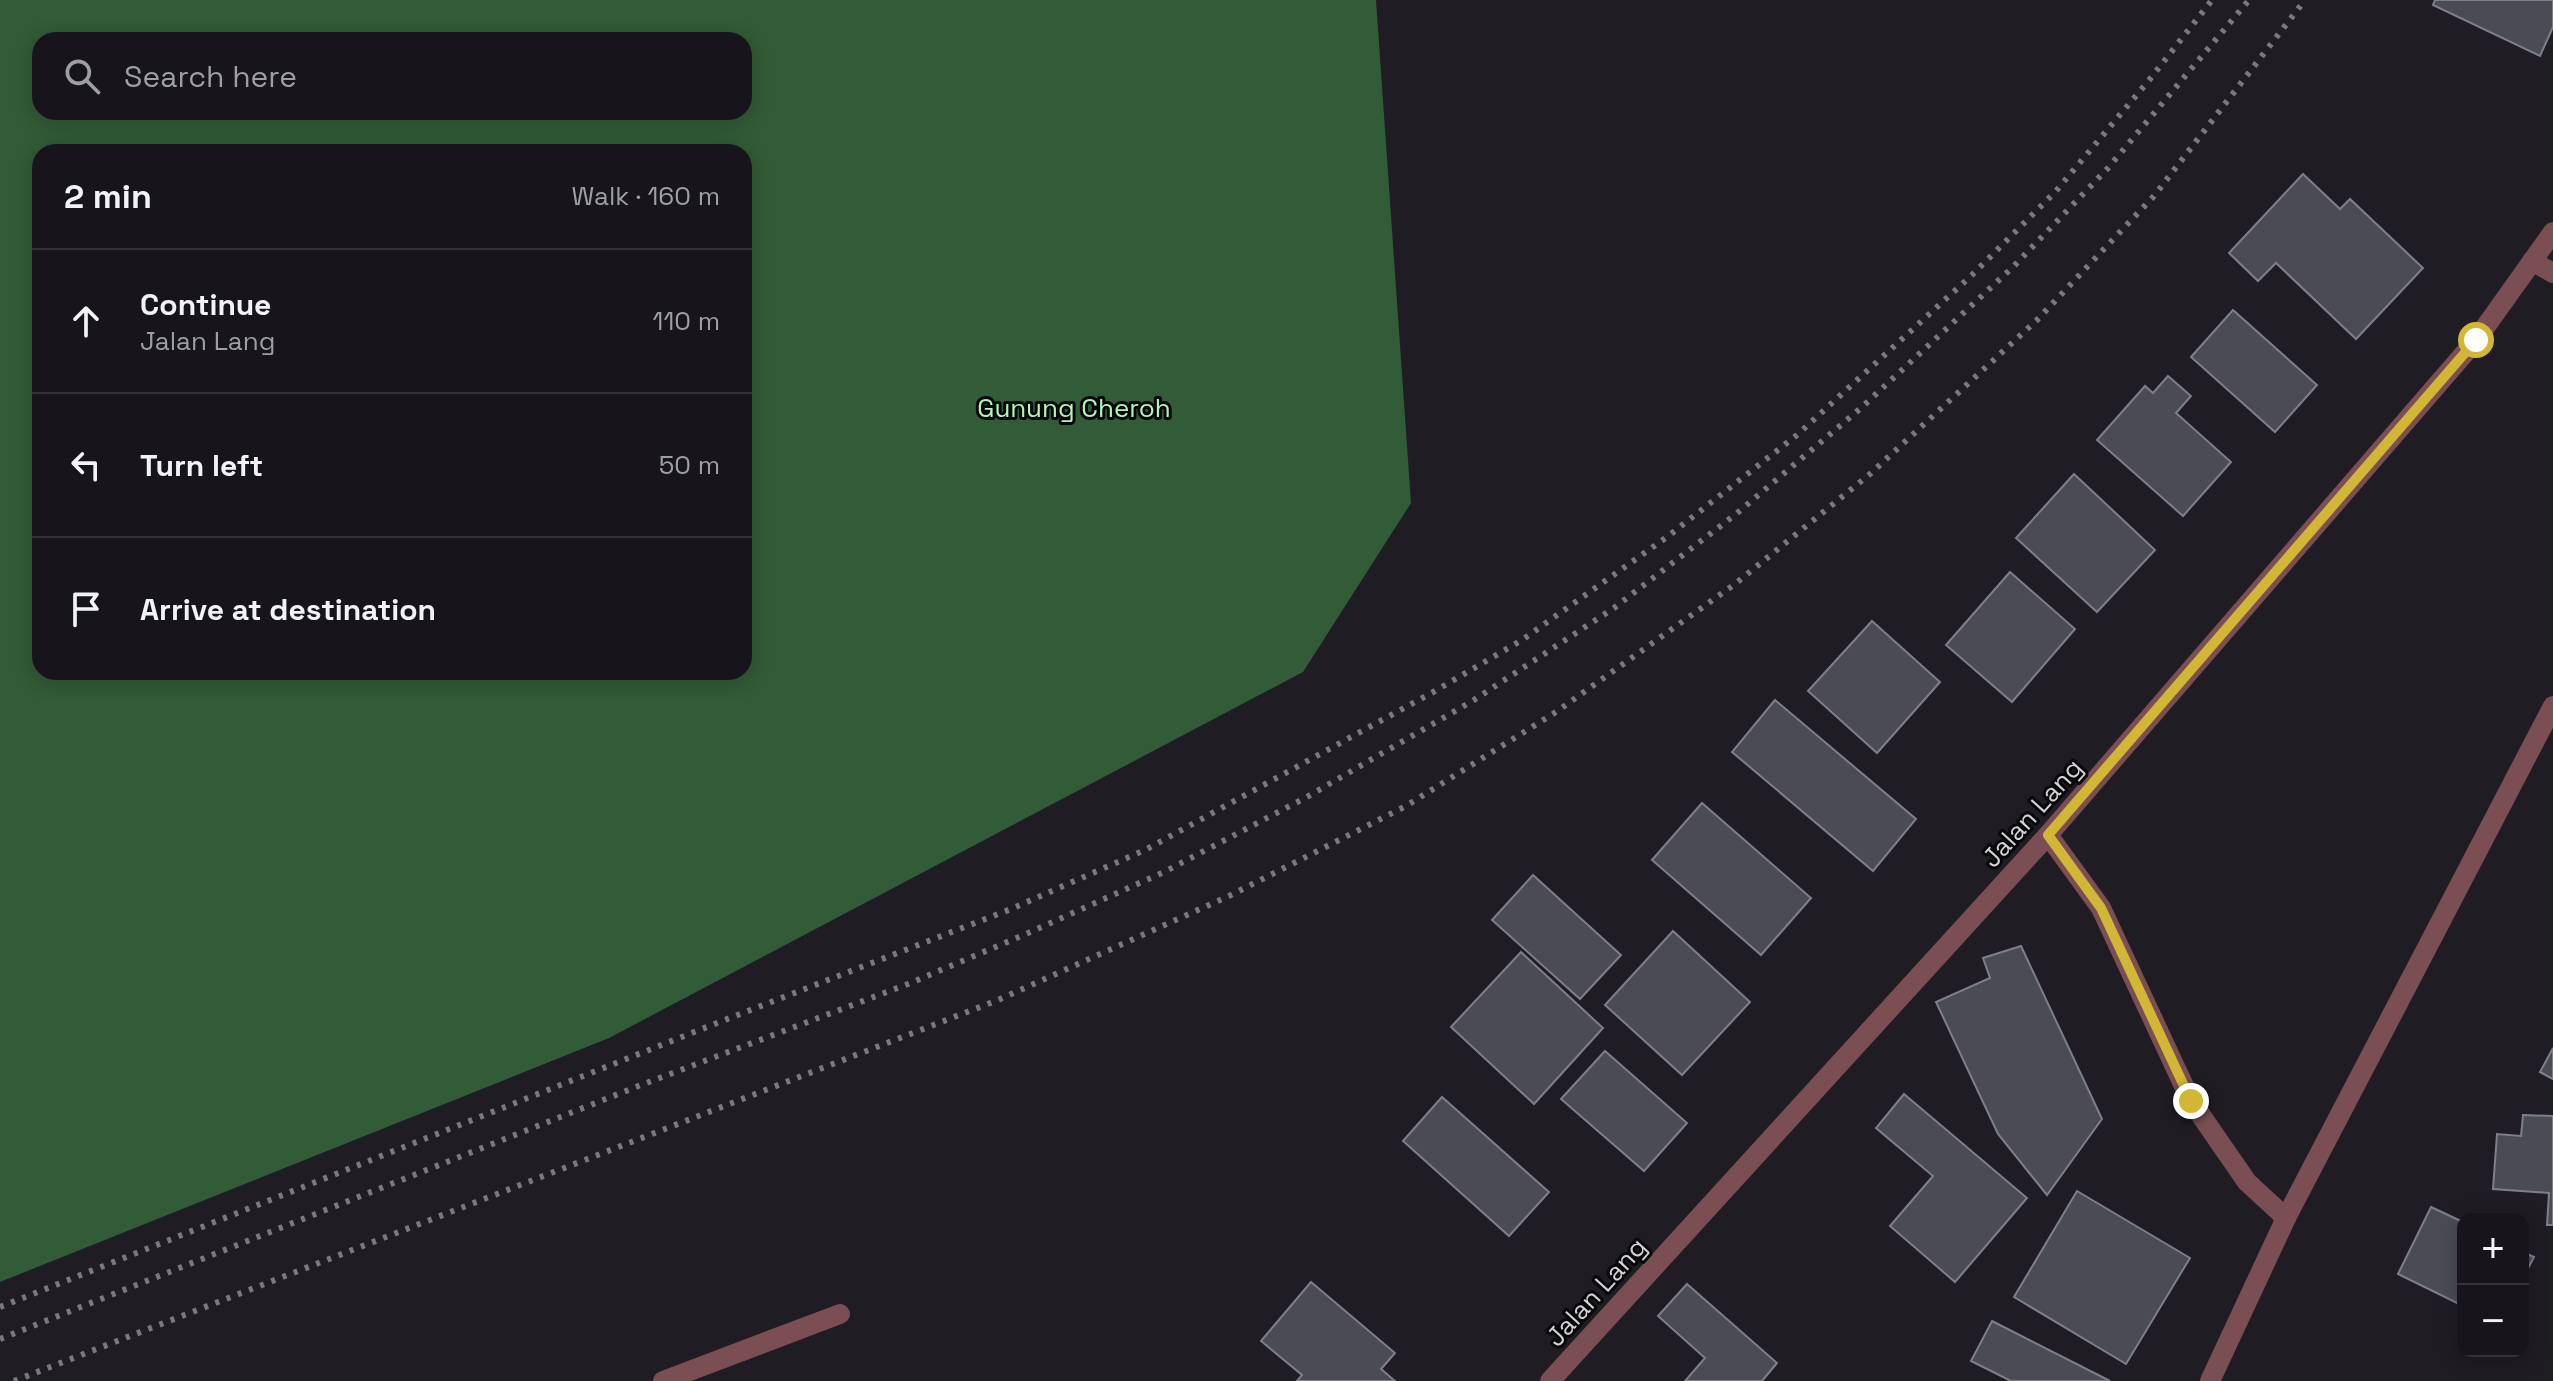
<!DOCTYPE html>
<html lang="en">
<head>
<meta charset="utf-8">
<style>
  :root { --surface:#17151b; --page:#242228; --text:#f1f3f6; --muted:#9e9fa3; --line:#36343a }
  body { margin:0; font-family:"Space Grotesk",sans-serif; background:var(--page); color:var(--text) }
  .controls { position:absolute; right:24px; bottom:24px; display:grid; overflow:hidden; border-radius:16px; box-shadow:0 4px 20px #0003 }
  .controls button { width:72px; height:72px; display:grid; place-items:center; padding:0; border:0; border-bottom:2px solid var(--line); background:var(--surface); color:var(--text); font:40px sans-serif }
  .stop { position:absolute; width:24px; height:24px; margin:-18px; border:6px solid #d2b736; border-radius:50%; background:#fff }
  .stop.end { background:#d2b736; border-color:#fff; box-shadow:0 2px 8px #0008 }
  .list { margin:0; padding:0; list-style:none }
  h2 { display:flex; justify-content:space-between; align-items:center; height:104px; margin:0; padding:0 32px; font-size:34px }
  h2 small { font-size:26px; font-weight:400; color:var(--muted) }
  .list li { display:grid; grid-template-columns:52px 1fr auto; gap:24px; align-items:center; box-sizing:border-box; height:144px; padding:0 32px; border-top:2px solid var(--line) }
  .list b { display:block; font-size:30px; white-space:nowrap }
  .list p { margin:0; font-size:26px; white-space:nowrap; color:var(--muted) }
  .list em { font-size:26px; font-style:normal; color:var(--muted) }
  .icon { flex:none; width:44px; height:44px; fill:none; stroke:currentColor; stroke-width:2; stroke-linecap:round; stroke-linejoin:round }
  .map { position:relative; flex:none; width:2553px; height:1381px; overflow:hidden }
  .search { position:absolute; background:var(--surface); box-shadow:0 4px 20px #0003; left:32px; top:32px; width:720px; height:88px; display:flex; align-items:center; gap:20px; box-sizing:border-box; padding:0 28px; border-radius:24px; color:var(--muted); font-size:30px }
  .panel { position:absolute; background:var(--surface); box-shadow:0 4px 20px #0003; left:32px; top:144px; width:720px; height:536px; border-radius:24px }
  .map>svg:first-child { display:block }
  .forest { fill:#325b37; fill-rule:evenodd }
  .building { fill:#4b4b54; stroke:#7f7f89; stroke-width:2 }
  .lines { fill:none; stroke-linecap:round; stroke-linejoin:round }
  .lane { stroke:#7a4e53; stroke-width:20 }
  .street { stroke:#7a4e53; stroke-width:20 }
  .rail { stroke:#7b797f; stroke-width:6; stroke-dasharray:4 8; stroke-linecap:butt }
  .route { stroke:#d2b736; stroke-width:10 }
  .labels { text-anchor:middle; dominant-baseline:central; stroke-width:6; stroke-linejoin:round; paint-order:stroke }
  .park-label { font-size:26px; fill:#b2f4b9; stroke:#08070a }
  .street-label { font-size:26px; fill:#d3d1d6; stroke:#08070a }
</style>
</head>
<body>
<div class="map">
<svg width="2553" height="1381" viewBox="0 0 2553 1381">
  <rect width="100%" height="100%" fill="#1f1c24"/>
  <path class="forest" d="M0,0H1376L1411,503L1303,672L609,1038L0,1282ZM40,40H744V112H40ZM40,152H744V672H40Z"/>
  <g class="building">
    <path d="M2435,0H2553V27L2540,56L2433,5Z"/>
    <path d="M2303,174L2340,209L2350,199L2423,268L2356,339L2276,263L2258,281L2229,253Z"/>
    <path d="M2233,310L2317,385L2275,432L2191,357Z"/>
    <path d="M2168,376L2191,396L2176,413L2231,462L2183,516L2097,440L2145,386L2153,393Z"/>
    <path d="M2074,474L2155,550L2097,612L2016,538Z"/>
    <path d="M2010,572L2075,629L2012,702L1946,645Z"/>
    <path d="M1872,621L1940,682L1877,753L1808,691Z"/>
    <path d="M1775,700L1916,819L1873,871L1732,752Z"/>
    <path d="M1702,803L1811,898L1761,955L1652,860Z"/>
    <path d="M1533,875L1621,955L1580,999L1492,920Z"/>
    <path d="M1673,931L1750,1002L1682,1075L1605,1005Z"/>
    <path d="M2021,946L2102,1119L2047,1195L1998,1134L1936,1002L1990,978L1983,958Z"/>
    <path d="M1521,952L1603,1028L1534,1104L1451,1027Z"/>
    <path d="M2553,1048V1079L2540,1072Z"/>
    <path d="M1605,1051L1687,1123L1644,1171L1561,1099Z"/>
    <path d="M1904,1094L2027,1198L1955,1282L1890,1226L1933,1176L1876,1128Z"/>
    <path d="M1442,1097L1549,1192L1509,1236L1403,1141Z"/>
    <path d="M2523,1115L2553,1116V1225H2547L2549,1193L2493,1189L2497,1134L2521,1136Z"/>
    <path d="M2077,1191L2190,1258L2126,1364L2014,1297Z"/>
    <path d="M2431,1207L2463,1222V1306L2398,1274Z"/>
    <path d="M2523,1252L2534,1257L2523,1278Z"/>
    <path d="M1311,1282L1395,1353L1381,1369L1395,1381H1297L1302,1375L1261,1341Z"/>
    <path d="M1687,1284L1777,1363L1762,1381H1685L1705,1358L1658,1316Z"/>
    <path d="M1992,1321L2110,1381H2011L1971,1361Z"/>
  </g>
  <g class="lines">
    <path class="lane" d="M663,1381L840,1314"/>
    <g class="street">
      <path d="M2532,261L2553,273"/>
      <path d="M2048,835L2101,908L2191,1101L2247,1182L2286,1218"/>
      <path d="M1550,1381L2048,835L2476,340L2553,232"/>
      <path d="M2210,1381L2286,1218L2553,706"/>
    </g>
    <g class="rail">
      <path d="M0,1307L717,1023L1011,909L1145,850L1435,691L1522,640L1667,537L1797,435L1972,275L2056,191L2150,79L2212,0"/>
      <path d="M0,1339L641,1085L908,984L1026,934L1164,872L1305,798L1474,700L1614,608L1736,514L1861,408L2014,266L2108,168L2249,0"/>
      <path d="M14,1381L998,1000L1229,896L1406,806L1556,712L1735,584L1870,474L2037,320L2154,196L2305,0"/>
    </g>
  </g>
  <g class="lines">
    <path class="route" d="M2191,1101L2101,908L2048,835L2476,340"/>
  </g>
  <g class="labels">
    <g class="park-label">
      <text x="1074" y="408">Gunung Cheroh</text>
    </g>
    <g class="street-label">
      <text transform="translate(2032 813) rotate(-48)">Jalan Lang</text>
      <text transform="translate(1596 1292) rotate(-48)">Jalan Lang</text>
    </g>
  </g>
</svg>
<div class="controls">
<button>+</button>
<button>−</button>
</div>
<div class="stop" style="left:2476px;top:340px"></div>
<div class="stop end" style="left:2191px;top:1101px"></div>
<div class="search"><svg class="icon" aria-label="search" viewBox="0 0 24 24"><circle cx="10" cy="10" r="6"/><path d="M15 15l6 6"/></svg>Search here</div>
<section class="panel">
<h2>2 min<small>Walk · 160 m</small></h2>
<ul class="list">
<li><svg class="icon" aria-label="ahead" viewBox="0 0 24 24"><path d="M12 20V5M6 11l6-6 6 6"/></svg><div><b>Continue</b><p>Jalan Lang</p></div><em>110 m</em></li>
<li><svg class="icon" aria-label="left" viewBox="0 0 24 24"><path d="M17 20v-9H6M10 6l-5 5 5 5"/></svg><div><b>Turn left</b></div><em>50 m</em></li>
<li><svg class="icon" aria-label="arrive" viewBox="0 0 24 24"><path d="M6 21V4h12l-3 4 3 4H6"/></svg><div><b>Arrive at destination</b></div></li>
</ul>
</section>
</div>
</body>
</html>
